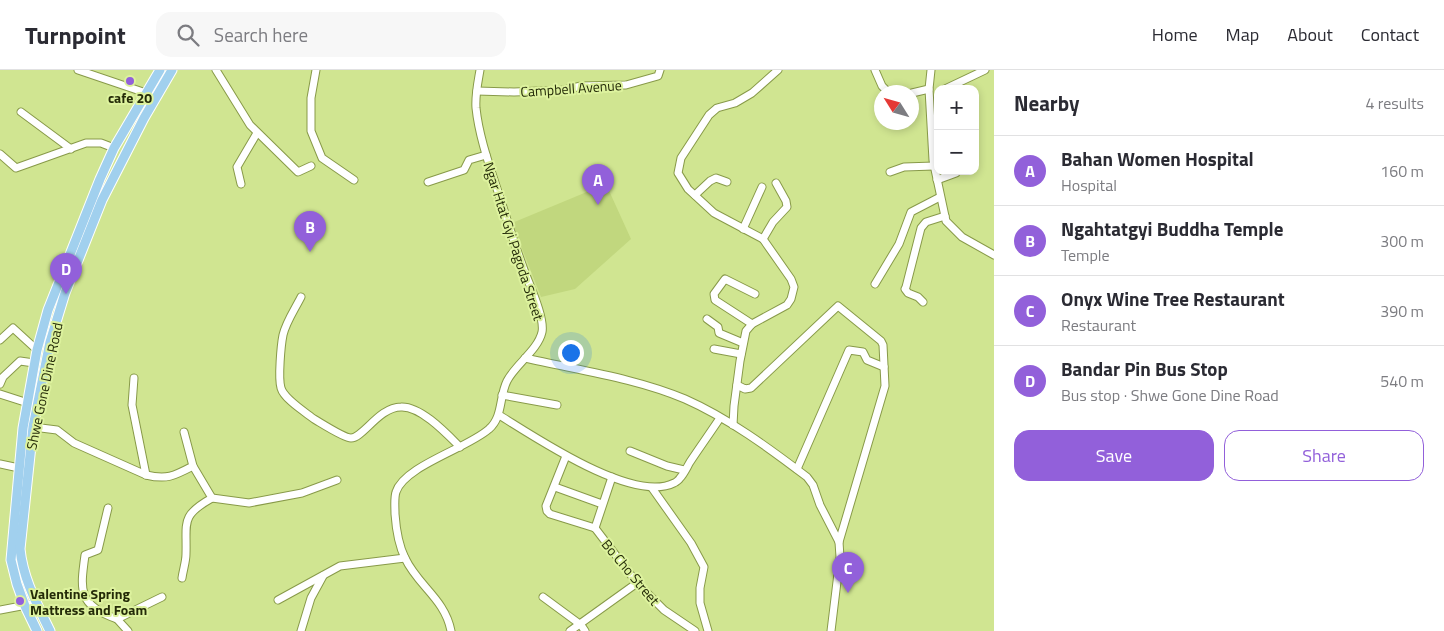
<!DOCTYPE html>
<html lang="en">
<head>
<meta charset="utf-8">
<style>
  :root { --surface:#fff; --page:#f7f7f7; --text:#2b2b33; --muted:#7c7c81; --line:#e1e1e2; --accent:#9260da }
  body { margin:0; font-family:"Titillium Web",sans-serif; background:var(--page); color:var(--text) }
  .controls { position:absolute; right:15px; top:15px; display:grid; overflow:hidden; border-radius:10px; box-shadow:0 2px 8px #0003 }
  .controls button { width:45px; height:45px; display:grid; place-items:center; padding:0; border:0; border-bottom:1px solid var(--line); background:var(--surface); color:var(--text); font:25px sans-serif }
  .compass { position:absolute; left:874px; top:15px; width:45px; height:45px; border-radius:50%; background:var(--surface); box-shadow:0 2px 8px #0003; rotate:307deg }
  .you { position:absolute; left:570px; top:282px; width:18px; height:18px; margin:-12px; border:4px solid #fff; border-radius:50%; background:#1a73e8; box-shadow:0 0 0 8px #1a73e833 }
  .badge { display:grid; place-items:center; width:32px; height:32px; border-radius:50%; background:var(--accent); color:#fff; font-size:16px; font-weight:700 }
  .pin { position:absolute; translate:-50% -41px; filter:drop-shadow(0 1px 2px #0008) }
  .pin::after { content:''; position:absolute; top:26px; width:18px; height:15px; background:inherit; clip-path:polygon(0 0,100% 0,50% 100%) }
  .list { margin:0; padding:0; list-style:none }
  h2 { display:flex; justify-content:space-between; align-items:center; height:65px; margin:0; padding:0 20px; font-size:21px }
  h2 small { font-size:16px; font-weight:400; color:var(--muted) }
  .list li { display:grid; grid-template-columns:32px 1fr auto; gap:15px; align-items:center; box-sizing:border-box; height:70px; padding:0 20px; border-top:1px solid var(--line) }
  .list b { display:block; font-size:19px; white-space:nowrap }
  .list p { margin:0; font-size:16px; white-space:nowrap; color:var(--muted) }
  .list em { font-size:16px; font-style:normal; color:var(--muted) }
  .actions { display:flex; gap:10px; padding:15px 20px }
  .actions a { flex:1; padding:11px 0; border:1px solid var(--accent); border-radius:15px; text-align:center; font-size:18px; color:var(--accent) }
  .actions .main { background:var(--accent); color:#fff }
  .icon { flex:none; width:28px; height:28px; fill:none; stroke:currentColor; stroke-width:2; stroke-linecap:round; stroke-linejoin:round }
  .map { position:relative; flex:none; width:994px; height:561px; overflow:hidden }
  header { display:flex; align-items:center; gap:30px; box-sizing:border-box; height:70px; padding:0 25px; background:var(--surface); border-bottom:1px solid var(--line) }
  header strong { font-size:24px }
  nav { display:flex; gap:28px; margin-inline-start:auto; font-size:18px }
  .search { width:350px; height:45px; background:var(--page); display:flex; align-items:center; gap:12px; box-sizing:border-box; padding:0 18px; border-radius:15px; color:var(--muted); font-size:19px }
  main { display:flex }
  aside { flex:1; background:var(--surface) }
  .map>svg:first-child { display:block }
  .built { fill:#c1d77e }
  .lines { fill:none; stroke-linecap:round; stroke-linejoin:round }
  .minor-casing { stroke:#889a49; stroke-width:9 }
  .major-casing { stroke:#fff; stroke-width:11 }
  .minor { stroke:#fff; stroke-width:7 }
  .major { stroke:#a1d0ee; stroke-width:9 }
  .poi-dot { fill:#9260da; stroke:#ddf29e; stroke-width:2 }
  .labels { text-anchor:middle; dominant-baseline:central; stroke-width:4; stroke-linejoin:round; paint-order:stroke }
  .street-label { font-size:14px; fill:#242b08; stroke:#ddf29e }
  .poi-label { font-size:14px; font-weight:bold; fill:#242b08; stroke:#ddf29e }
</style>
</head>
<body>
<header>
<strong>Turnpoint</strong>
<div class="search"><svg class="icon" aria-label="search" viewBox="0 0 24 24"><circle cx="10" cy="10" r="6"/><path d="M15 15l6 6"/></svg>Search here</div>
<nav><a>Home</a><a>Map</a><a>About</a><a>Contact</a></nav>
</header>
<main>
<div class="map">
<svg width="994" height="561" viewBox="0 0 994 561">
  <rect width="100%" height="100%" fill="#d0e591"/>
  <path class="built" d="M606,114L631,169L575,219L541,227L512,153Z"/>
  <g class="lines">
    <defs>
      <g id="minor">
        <path d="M78,0L146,23"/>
        <path d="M216,0L250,55L298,102L311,96"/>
        <path d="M316,0L311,28V61L322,88L354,110"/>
        <path d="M875,0L882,16L888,22"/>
        <path d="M931,0L929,19L933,90L946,151L962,167L994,185"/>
        <path d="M945,19L985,0"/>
        <path d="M477,21L514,22L564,20L581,16L626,15L658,6L660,0"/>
        <path d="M912,23L929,19"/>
        <path d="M21,42L71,79"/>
        <path d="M0,84L16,98L86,73H101L114,78"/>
        <path d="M890,102L904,97L934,96"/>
        <path d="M937,110L956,103"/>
        <path d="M428,112L464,100L469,90L486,85"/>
        <path d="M241,114L237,97L257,63"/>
        <path d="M695,125L710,111L716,108L727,112"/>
        <path d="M743,159L762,117"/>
        <path d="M763,169L773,152L787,137L786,131L776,113"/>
        <path d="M875,214L899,174L911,142L940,127"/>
        <path d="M301,227C295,239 286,252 283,265C281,275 278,308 281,318C284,329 305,342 314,349C321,353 344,368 351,368C363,368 379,337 401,337C421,336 447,364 460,377"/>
        <path d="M923,232L918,227L908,223L905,219L906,217L921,158L926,152L945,146"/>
        <path d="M707,249L718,257L719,263L743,273"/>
        <path d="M752,254L715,230L714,224L725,209L755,224"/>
        <path d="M0,270L13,258L37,280"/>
        <path d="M714,279L741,284"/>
        <path d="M525,288C577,300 636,308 685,329C728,348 769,378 807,407L813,415L820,435L839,472L840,487L831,561"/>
        <path d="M134,308L132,335L146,405"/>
        <path d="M0,314L3,307L20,291L34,293"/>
        <path d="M737,315L745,319L751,318L838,236L881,271L883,275L885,316L839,472"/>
        <path d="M0,324L31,334"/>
        <path d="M502,325L557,335"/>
        <path d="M499,345C535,367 633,434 674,413C675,413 680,409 680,408C684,404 687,397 690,392C700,377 710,363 720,348"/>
        <path d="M733,355L734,336L740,291L746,261L752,254L787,235L791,229L794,217L791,209L763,169L714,143L688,119L678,103L681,88L709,45L717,38L735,33L752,23L778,0"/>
        <path d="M33,357L57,360L74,373L146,405C167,410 174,406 193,396"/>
        <path d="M630,381L667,396L684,400"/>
        <path d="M566,386L546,436L547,441L550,444L595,458"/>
        <path d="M0,394L19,398"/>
        <path d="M797,399L849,280L863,282L867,290L884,297"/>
        <path d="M555,417L602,434"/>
        <path d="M652,418L691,473L704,497L700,518V533L708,561"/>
        <path d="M212,428L249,433L302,423L337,410"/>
        <path d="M108,438L98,480L85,485C80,521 78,535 117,549L162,527"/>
        <path d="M595,458L637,513L664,540L695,561"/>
        <path d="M595,458L612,407"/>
        <path d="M182,508C183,500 186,492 186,484C187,452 180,446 212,428L193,396L184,362"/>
        <path d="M543,527L581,555L585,561"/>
        <path d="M278,530L340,496L405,488"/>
        <path d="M0,540L37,533"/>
        <path d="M117,549L128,561"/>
        <path d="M301,561L311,528L323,506"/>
        <path d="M451,561C445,529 418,516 405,488C399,476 396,458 395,444C395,437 394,428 396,422C404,396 468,378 489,359C503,347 499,327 507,311C515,295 538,280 542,262C545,247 528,212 523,197C514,173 507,149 499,125C490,97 479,67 476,38C475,25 478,12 480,0"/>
        <path d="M570,561L637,513"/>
      </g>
      <g id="major">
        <path d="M37,561L25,536L17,514L11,490L23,358L37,280L48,240L100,109L114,78L160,0"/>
        <path d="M50,561C37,534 23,509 20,479L33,357L50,272L65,223L102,130L144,48L172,0"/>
      </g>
    </defs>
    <use href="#minor" class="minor-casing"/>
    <use href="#major" class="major-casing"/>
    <use href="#minor" class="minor"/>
    <use href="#major" class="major"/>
  </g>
  <g class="poi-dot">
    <circle cx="130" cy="11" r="5"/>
    <circle cx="20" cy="531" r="5"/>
  </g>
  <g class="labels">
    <g class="street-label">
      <text transform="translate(571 18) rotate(-4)">Campbell Avenue</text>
      <text transform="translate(514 171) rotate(72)">Ngar Htat Gyi Pagoda Street</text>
      <text transform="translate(44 316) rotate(-78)">Shwe Gone Dine Road</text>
      <text transform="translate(631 502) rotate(50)">Bo Cho Street</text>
    </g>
    <g class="poi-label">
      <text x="130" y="27">cafe 20</text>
      <text x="30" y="523" text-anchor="start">Valentine Spring<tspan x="30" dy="16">Mattress and Foam</tspan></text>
    </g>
  </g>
</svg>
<div class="controls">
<button>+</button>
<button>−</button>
</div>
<svg class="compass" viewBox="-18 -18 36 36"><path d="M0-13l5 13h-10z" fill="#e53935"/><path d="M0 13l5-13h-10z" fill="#7c7c81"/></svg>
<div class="you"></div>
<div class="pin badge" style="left:598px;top:135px">A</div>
<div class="pin badge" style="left:310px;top:182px">B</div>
<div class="pin badge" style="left:848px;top:523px">C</div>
<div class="pin badge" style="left:66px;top:224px">D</div>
</div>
<aside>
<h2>Nearby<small>4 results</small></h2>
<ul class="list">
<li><span class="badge">A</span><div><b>Bahan Women Hospital</b><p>Hospital</p></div><em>160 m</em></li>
<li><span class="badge">B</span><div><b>Ngahtatgyi Buddha Temple</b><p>Temple</p></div><em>300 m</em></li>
<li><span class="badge">C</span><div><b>Onyx Wine Tree Restaurant</b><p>Restaurant</p></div><em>390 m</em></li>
<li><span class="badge">D</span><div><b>Bandar Pin Bus Stop</b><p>Bus stop · Shwe Gone Dine Road</p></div><em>540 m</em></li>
</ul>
<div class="actions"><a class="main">Save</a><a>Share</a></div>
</aside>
</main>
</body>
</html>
